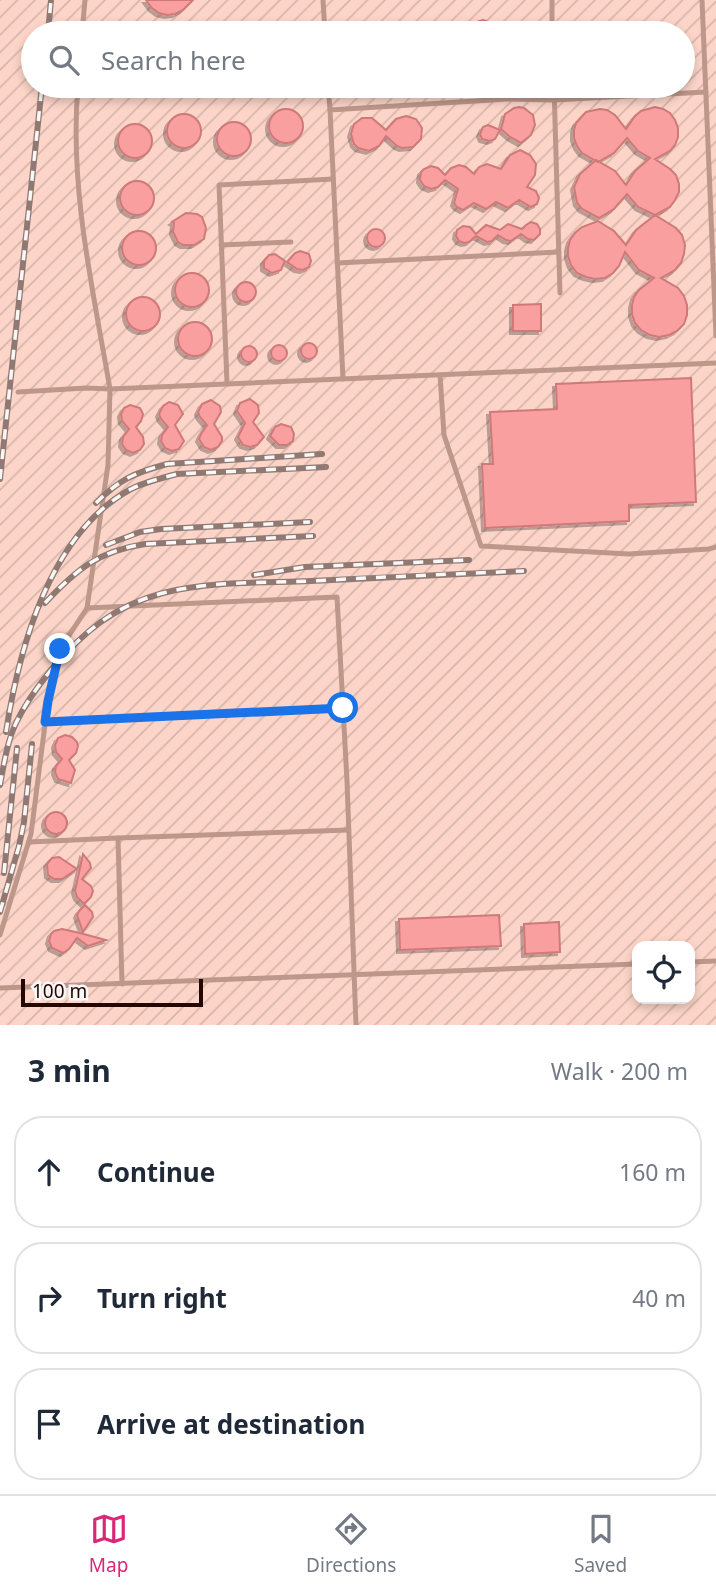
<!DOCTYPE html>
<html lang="en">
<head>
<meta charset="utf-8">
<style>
  :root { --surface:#fff; --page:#f2f2f3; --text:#1f2937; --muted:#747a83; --line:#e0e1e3; --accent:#db2777 }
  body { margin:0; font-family:"Noto Sans",sans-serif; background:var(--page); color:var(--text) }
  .controls { position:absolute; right:21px; bottom:21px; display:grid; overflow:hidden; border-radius:14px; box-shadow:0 4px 10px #0003 }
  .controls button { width:63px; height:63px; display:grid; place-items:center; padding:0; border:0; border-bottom:2px solid var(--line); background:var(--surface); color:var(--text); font:35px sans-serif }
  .scale { position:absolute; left:21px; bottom:18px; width:182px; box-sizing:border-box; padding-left:7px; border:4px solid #250801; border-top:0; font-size:19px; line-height:24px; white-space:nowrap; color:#250801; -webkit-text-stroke:5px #f8f8f8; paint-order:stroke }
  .stop { position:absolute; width:21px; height:21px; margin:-16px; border:5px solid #1a73e8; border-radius:50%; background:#fff }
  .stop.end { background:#1a73e8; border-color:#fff; box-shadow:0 2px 7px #0008 }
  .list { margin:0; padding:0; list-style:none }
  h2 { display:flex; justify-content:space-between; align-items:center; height:91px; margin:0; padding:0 28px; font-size:30px }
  h2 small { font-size:23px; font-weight:400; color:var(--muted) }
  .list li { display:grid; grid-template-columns:46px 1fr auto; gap:21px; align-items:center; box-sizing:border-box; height:112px; margin:0 14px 14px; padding:0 14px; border:2px solid var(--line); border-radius:28px }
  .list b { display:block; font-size:26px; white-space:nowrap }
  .list em { font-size:23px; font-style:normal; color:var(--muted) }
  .icon { flex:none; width:38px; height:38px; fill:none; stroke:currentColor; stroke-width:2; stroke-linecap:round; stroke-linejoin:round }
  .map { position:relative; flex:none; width:716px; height:1025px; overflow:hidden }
  .search { position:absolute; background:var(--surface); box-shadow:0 4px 10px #0003; left:21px; right:21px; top:21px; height:77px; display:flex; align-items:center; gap:18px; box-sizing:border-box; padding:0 24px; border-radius:38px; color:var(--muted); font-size:26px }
  .sheet { height:469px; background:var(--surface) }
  nav { display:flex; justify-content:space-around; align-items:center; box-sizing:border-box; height:98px; border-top:2px solid var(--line); background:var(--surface); font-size:19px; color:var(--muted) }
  nav a { display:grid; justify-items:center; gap:4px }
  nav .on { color:var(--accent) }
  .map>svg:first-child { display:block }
  .industrial { fill:url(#industrial-furrows); fill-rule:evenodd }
  .building { fill:#f99f9f; stroke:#cf7979; stroke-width:2; filter:url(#shadow) }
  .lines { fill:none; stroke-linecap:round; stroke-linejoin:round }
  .lane { stroke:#bc978a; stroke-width:5 }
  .rail-casing { stroke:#907972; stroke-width:6 }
  .rail { stroke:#f8f8f8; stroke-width:3.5; stroke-dasharray:10; stroke-linecap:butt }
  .route { stroke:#1a73e8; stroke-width:9 }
</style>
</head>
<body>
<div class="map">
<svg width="716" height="1025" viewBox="0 0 716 1025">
  <defs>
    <pattern id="industrial-furrows" width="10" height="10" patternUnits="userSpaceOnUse" patternTransform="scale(1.75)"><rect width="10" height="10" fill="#fcd5c8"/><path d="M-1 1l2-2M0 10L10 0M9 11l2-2" fill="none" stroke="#d8b5aa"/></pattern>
    <filter id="shadow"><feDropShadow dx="-3" dy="3" stdDeviation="0" flood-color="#0004"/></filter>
  </defs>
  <rect width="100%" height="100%" fill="#f8e6e0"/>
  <path class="industrial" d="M0,0H716V1025H0ZM33,33H683V86H33ZM637,946H690V999H637Z"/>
  <g class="building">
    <path d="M146,0H193L183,10L175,14L167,15L159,13L152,8Z"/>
    <path d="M483,20L489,22L499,33H469L476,22Z"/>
    <path d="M441,22L448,24L457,33H425L435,24Z"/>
    <path d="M396,24H403L422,33H379Z"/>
    <path d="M519,107L524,108L533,115L535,125L531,135L521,143L510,137L501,129L505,114L514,108Z"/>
    <path d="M655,107L663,109L670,113L675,120L678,128V137L675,145L670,151L655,159L670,169L676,175L679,184V192L675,200L670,207L655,215L676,228L682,235L685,245L684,254L681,263L675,270L661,278L678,288L684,296L687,305V315L684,324L677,331L669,335L659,337L650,335L641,330L635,323L632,314V305L634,297L639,290L654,278L639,270L625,252L619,266L613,273L605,278L595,279L586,277L577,273L571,265L568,256V248L570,240L575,233L582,227L598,221L614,231L626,245L636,230L655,215L638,207L627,194L614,209L599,218L582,209L577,203L574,187L580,174L596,160L615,171L626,185L635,171L650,158L638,151L627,138L614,153L598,162L582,153L577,146L574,138V130L576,123L586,112L600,109L607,110L615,115L626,129L635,116L641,111Z"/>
    <circle cx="286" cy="126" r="17"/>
    <circle cx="184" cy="131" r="17"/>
    <path d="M406,116L416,119L422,128L421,139L413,147L402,148L397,146L386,136L379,146L369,151L358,148L354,144L351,134L354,124L362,118H372L386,130L396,119Z"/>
    <circle cx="234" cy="139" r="17"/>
    <circle cx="135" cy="141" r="17"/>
    <path d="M488,125L500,130L495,139L490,141L482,139L480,134L483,127Z"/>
    <path d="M520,150L530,155L536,164L535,175L527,187L536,191L539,198L537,204L531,207L519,200L508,208L496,202L486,209L474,203L463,210L457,207L454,203L458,189L445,180L438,187L431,189L424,186L420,180L421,172L424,169L431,166L438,168L445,175L451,168L459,165L466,167L474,174L479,167L487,164L501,169L510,155Z"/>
    <circle cx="137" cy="198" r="17"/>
    <path d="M186,213L197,214L202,217L206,228L204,239L194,245H183L178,242L173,232L174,223L172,222Z"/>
    <path d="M531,222L537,224L540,229V234L534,240L528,239L521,234L511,241L506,240L498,235L492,241L487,242L476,236L469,242L464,243L459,241L456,236L457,230L463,226L470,227L476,234L486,225L500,230L508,224L522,229L526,225Z"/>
    <circle cx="376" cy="238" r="9"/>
    <circle cx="139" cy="248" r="17"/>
    <path d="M300,251L309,254L311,261L309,267L303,270L297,269L287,262L295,253Z"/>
    <path d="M275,254L285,261L281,270L272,273L264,268V261L269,255Z"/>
    <circle cx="192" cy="290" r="17"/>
    <circle cx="246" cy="292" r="10"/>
    <circle cx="143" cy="314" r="17"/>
    <path d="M541,304V331H513V305Z"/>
    <circle cx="195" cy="339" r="17"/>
    <circle cx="309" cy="351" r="8"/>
    <circle cx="279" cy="353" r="8"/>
    <circle cx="249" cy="354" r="8"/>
    <path d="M691,378L696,502L629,505V521L485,528L482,464H493L490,412L557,409L556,384Z"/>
    <path d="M250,399L258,405L259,413L253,422L264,437L257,445L250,447L243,445L238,437L245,423L237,411L240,403Z"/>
    <path d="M211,400L220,406L221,412L214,424L222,437V441L218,447L211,450L204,447L199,439L201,434L207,425L200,417L198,412L202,404Z"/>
    <path d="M169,402L178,405L183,414L175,425L184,441L179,449L172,451L165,448L161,441L162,435L168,427L161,419L159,414L163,406Z"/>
    <path d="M130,405L140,408L143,414L141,421L136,427L143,437L144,444L140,450L133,453L126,450L122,444L123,437L129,429L122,421L121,414L124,408Z"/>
    <path d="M281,424L291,427L294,434L293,441L287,445H279L270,436L275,427Z"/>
    <path d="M65,735L72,737L77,742L78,746L76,753L69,760L75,770L71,783L58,779L55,772L56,766L62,759L56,752L55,745L58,738Z"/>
    <circle cx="56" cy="823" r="11"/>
    <path d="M83,854L90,863L91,868L82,879L91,886L93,891L91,897L84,904L77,897L75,891Z"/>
    <path d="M59,857L77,869L62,879H54L48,875L47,864L52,858Z"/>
    <path d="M85,905L92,912L93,917L83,932L77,915L79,911Z"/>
    <path d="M499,915L501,946L400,950L399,919Z"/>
    <path d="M559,922L560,952L525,954L524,924Z"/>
    <path d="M62,929L80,933L106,940L88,946L77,938L69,949L63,953L52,948L49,941L51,934L54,931Z"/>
  </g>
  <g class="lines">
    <g class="lane">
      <path d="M323,0L325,33"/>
      <path d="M552,0V33"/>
      <path d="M702,0L716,336"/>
      <path d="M82,33L85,0"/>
      <path d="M78,86C69,187 93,290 110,389L716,363"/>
      <path d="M328,86L330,110"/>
      <path d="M554,86L560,293"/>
      <path d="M221,245L291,242"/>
      <path d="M337,263L559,252"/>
      <path d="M440,375L444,435L481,546L629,554L709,549L716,547"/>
      <path d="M343,379L330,110L508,99L554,100L706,92"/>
      <path d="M227,383L219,185L333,179"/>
      <path d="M18,392L86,388L110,389L108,465L87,608"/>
      <path d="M45,722L343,708"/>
      <path d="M118,838L348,830"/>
      <path d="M29,842L118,838L122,984"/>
      <path d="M0,935L31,834L48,701L60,649L87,608L337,597L347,781L356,1025"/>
      <path d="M690,962L716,961"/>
      <path d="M0,988L637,964"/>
    </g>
    <defs>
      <g id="rail">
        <path d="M48,33L51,0"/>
        <path d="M0,479L42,86"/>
        <path d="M96,503C120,479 134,473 167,464L322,454"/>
        <path d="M106,545L140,532L161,529L310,522"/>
        <path d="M254,575L305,567L469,560"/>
        <path d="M45,603C76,570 98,551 145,544L313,536"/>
        <path d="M6,732C19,648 50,533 131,489C145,482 161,478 177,474L326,467"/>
        <path d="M0,785C4,764 7,742 16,723C25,704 38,686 51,670C83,632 114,606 163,593C210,581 262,583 311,581C382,577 453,574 524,571"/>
        <path d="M4,873L17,748"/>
        <path d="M0,912L19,846L24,822L32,744"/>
      </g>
    </defs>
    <use href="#rail" class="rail-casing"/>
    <use href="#rail" class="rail"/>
  </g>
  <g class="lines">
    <path class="route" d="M60,649L48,701L45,722L343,708"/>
  </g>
</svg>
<div class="controls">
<button><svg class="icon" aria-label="locate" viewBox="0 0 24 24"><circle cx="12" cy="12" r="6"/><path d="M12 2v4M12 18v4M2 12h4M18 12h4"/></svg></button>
</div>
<div class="scale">100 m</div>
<div class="stop" style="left:343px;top:708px"></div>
<div class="stop end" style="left:60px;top:649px"></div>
<div class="search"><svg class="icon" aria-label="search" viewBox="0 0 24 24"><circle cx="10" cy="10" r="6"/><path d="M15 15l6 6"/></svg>Search here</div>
</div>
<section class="sheet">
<h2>3 min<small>Walk · 200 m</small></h2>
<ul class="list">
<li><svg class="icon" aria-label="ahead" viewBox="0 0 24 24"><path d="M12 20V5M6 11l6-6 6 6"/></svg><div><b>Continue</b></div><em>160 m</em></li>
<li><svg class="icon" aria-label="right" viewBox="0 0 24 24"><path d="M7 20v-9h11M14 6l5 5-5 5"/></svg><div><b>Turn right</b></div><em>40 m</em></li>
<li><svg class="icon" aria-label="arrive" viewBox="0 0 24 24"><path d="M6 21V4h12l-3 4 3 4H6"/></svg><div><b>Arrive at destination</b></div></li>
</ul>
</section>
<nav>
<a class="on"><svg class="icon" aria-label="map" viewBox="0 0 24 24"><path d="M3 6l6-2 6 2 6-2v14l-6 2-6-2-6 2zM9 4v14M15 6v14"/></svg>Map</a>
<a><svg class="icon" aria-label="directions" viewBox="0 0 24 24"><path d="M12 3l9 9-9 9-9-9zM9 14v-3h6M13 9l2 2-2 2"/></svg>Directions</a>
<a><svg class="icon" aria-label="saved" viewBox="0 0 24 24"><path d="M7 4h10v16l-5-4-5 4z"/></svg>Saved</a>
</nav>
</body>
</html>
